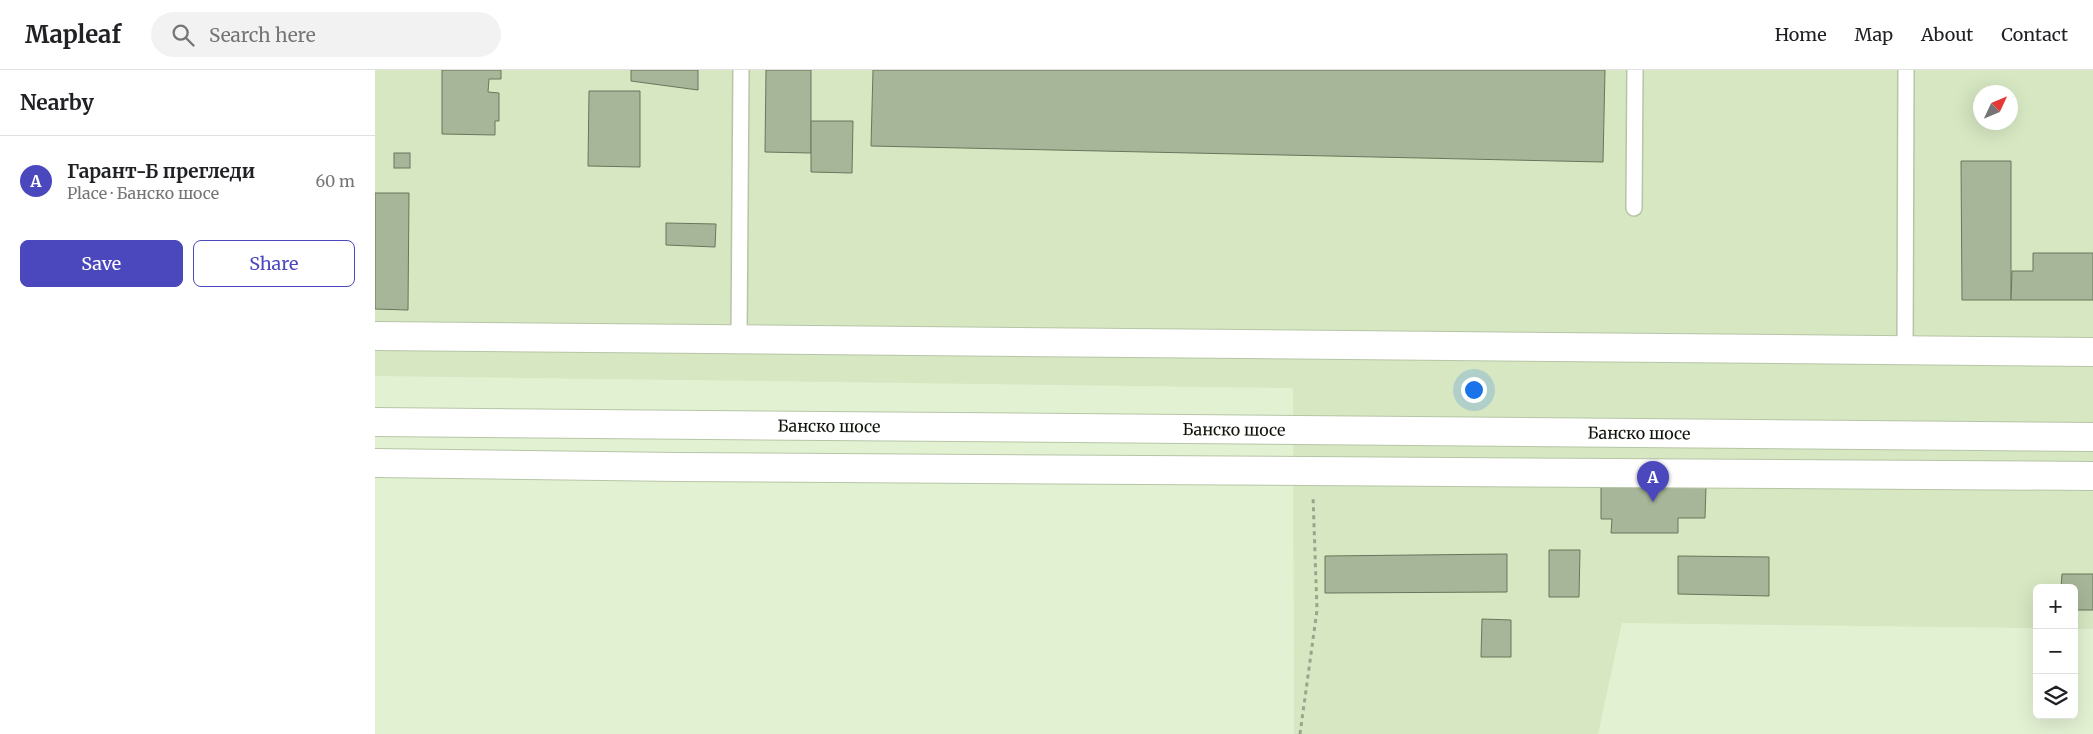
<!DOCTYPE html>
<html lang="en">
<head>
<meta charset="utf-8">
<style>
  :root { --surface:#fff; --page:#f2f2f2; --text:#202124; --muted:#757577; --line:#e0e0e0; --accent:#4b48be }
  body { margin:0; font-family:Merriweather,serif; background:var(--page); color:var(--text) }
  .controls { position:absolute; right:15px; bottom:15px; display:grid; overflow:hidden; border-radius:8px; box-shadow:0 5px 20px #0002 }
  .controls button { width:45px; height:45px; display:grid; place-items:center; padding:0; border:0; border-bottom:1px solid var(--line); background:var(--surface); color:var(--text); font:25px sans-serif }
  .compass { position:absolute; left:1598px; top:15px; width:45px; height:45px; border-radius:50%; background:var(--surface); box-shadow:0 5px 20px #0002; rotate:46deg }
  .you { position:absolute; left:1098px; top:319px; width:18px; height:18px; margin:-12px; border:4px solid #fff; border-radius:50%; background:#1a73e8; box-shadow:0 0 0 8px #1a73e833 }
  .badge { display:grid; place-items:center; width:32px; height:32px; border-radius:50%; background:var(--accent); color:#fff; font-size:16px; font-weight:700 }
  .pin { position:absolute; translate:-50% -41px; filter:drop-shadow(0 1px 2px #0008) }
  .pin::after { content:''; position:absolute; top:26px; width:18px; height:15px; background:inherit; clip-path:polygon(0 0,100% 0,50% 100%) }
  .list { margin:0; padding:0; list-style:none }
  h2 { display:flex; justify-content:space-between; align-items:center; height:65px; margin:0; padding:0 20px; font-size:21px }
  h2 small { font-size:16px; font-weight:400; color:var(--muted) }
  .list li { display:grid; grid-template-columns:32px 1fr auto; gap:15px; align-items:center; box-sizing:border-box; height:90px; padding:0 20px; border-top:1px solid var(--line) }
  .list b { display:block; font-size:19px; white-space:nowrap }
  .list p { margin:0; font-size:16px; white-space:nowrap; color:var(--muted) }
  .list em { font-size:16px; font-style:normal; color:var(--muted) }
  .actions { display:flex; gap:10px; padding:15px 20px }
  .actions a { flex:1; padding:11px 0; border:1px solid var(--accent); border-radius:8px; text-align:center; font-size:18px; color:var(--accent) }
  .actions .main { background:var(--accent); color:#fff }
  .icon { flex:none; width:28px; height:28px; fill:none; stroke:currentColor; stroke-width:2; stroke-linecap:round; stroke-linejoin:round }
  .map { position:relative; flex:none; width:1718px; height:664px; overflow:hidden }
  header { display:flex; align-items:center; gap:30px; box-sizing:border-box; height:70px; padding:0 25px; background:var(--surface); border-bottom:1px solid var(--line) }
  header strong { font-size:24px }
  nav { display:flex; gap:28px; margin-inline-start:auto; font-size:18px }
  .search { width:350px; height:45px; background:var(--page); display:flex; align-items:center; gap:12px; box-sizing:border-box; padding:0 18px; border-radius:28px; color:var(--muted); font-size:19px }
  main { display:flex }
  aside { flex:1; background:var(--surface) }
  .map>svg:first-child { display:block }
  .built { fill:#d6e7c2; fill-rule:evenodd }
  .building { fill:#a7b598; stroke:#69765b }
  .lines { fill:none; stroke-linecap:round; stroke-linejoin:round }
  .lane-casing { stroke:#b7c5a7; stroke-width:18 }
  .street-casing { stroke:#b7c5a7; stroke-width:30 }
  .secondary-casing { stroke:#b7c5a7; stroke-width:30 }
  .path { stroke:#9aa58e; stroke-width:3; stroke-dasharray:4 4; stroke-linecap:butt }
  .lane { stroke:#fff; stroke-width:15 }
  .street { stroke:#fff; stroke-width:28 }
  .secondary { stroke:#fff; stroke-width:28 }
  .labels { text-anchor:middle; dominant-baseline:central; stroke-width:4; stroke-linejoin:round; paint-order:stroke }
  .street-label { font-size:16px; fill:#0e1309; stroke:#fff }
</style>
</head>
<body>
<header>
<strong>Mapleaf</strong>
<div class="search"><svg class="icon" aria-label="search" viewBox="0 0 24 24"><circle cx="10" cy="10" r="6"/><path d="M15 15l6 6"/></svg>Search here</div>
<nav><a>Home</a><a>Map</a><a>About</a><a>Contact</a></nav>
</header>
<main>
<aside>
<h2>Nearby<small></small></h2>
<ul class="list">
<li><span class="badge">A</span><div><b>Гарант-Б прегледи</b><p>Place · Банско шосе</p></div><em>60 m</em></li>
</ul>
<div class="actions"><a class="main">Save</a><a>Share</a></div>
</aside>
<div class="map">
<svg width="1718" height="664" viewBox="0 0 1718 664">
  <rect width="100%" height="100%" fill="#e3f1d3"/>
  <path class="built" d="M0,0H1718V559H1699V518H1662V558L1247,553L1223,664H919L918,318L0,306ZM1606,22H1636V52H1606Z"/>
  <g class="building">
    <path d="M67,0H126V9H114L113,22L124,23V51H120V65L67,64Z"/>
    <path d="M256,0H323V20L256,11Z"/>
    <path d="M391,0H436V83L390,82Z"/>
    <path d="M498,0H1230L1228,92L496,76Z"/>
    <path d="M214,21H265V97L213,96Z"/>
    <path d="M436,51H478L477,103L436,102Z"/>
    <rect x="19" y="83" width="16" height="15"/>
    <path d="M1586,91H1636V230H1587Z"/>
    <path d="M0,123H34L33,240L0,239Z"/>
    <path d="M291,153L341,154L340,177L291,175Z"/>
    <path d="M1658,183H1718V230H1636L1637,201H1658Z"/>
    <path d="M1226,416L1331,417L1330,448H1303V463H1236L1237,449H1226Z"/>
    <path d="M1174,480H1205L1204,527H1174Z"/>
    <path d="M1132,484V522L950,523V486Z"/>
    <path d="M1303,486L1394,487V526L1303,524Z"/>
    <path d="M1687,504H1718V540H1699V518H1686Z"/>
    <path d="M1107,549L1136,550V587H1106Z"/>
  </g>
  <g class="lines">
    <defs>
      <g id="lane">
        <path d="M1259,138L1260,0"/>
        <path d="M364,269L366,0"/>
        <path d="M1530,281L1531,0"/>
      </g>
      <path id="street" d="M0,266L1718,282"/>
      <g id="secondary">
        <path id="s1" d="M0,352L1718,367"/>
        <path d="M0,393L302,397L1718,406"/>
      </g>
    </defs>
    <use href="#lane" class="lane-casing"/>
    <use href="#street" class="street-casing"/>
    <use href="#secondary" class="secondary-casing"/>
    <path class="path" d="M925,664L942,540L938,426"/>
    <use href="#lane" class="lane"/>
    <use href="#street" class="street"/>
    <use href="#secondary" class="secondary"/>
  </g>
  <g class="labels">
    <g class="street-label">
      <text stroke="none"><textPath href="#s1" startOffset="454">Банско шосе</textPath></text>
      <text stroke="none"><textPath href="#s1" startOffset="859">Банско шосе</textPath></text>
      <text stroke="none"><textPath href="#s1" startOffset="1264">Банско шосе</textPath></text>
    </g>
  </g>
</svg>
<div class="controls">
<button>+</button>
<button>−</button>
<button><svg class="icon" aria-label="layers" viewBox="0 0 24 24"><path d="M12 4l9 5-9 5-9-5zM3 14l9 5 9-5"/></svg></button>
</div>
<svg class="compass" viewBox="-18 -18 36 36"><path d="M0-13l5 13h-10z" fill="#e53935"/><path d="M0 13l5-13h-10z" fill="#757577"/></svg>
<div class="you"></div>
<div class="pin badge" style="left:1278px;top:432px">A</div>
</div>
</main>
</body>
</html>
